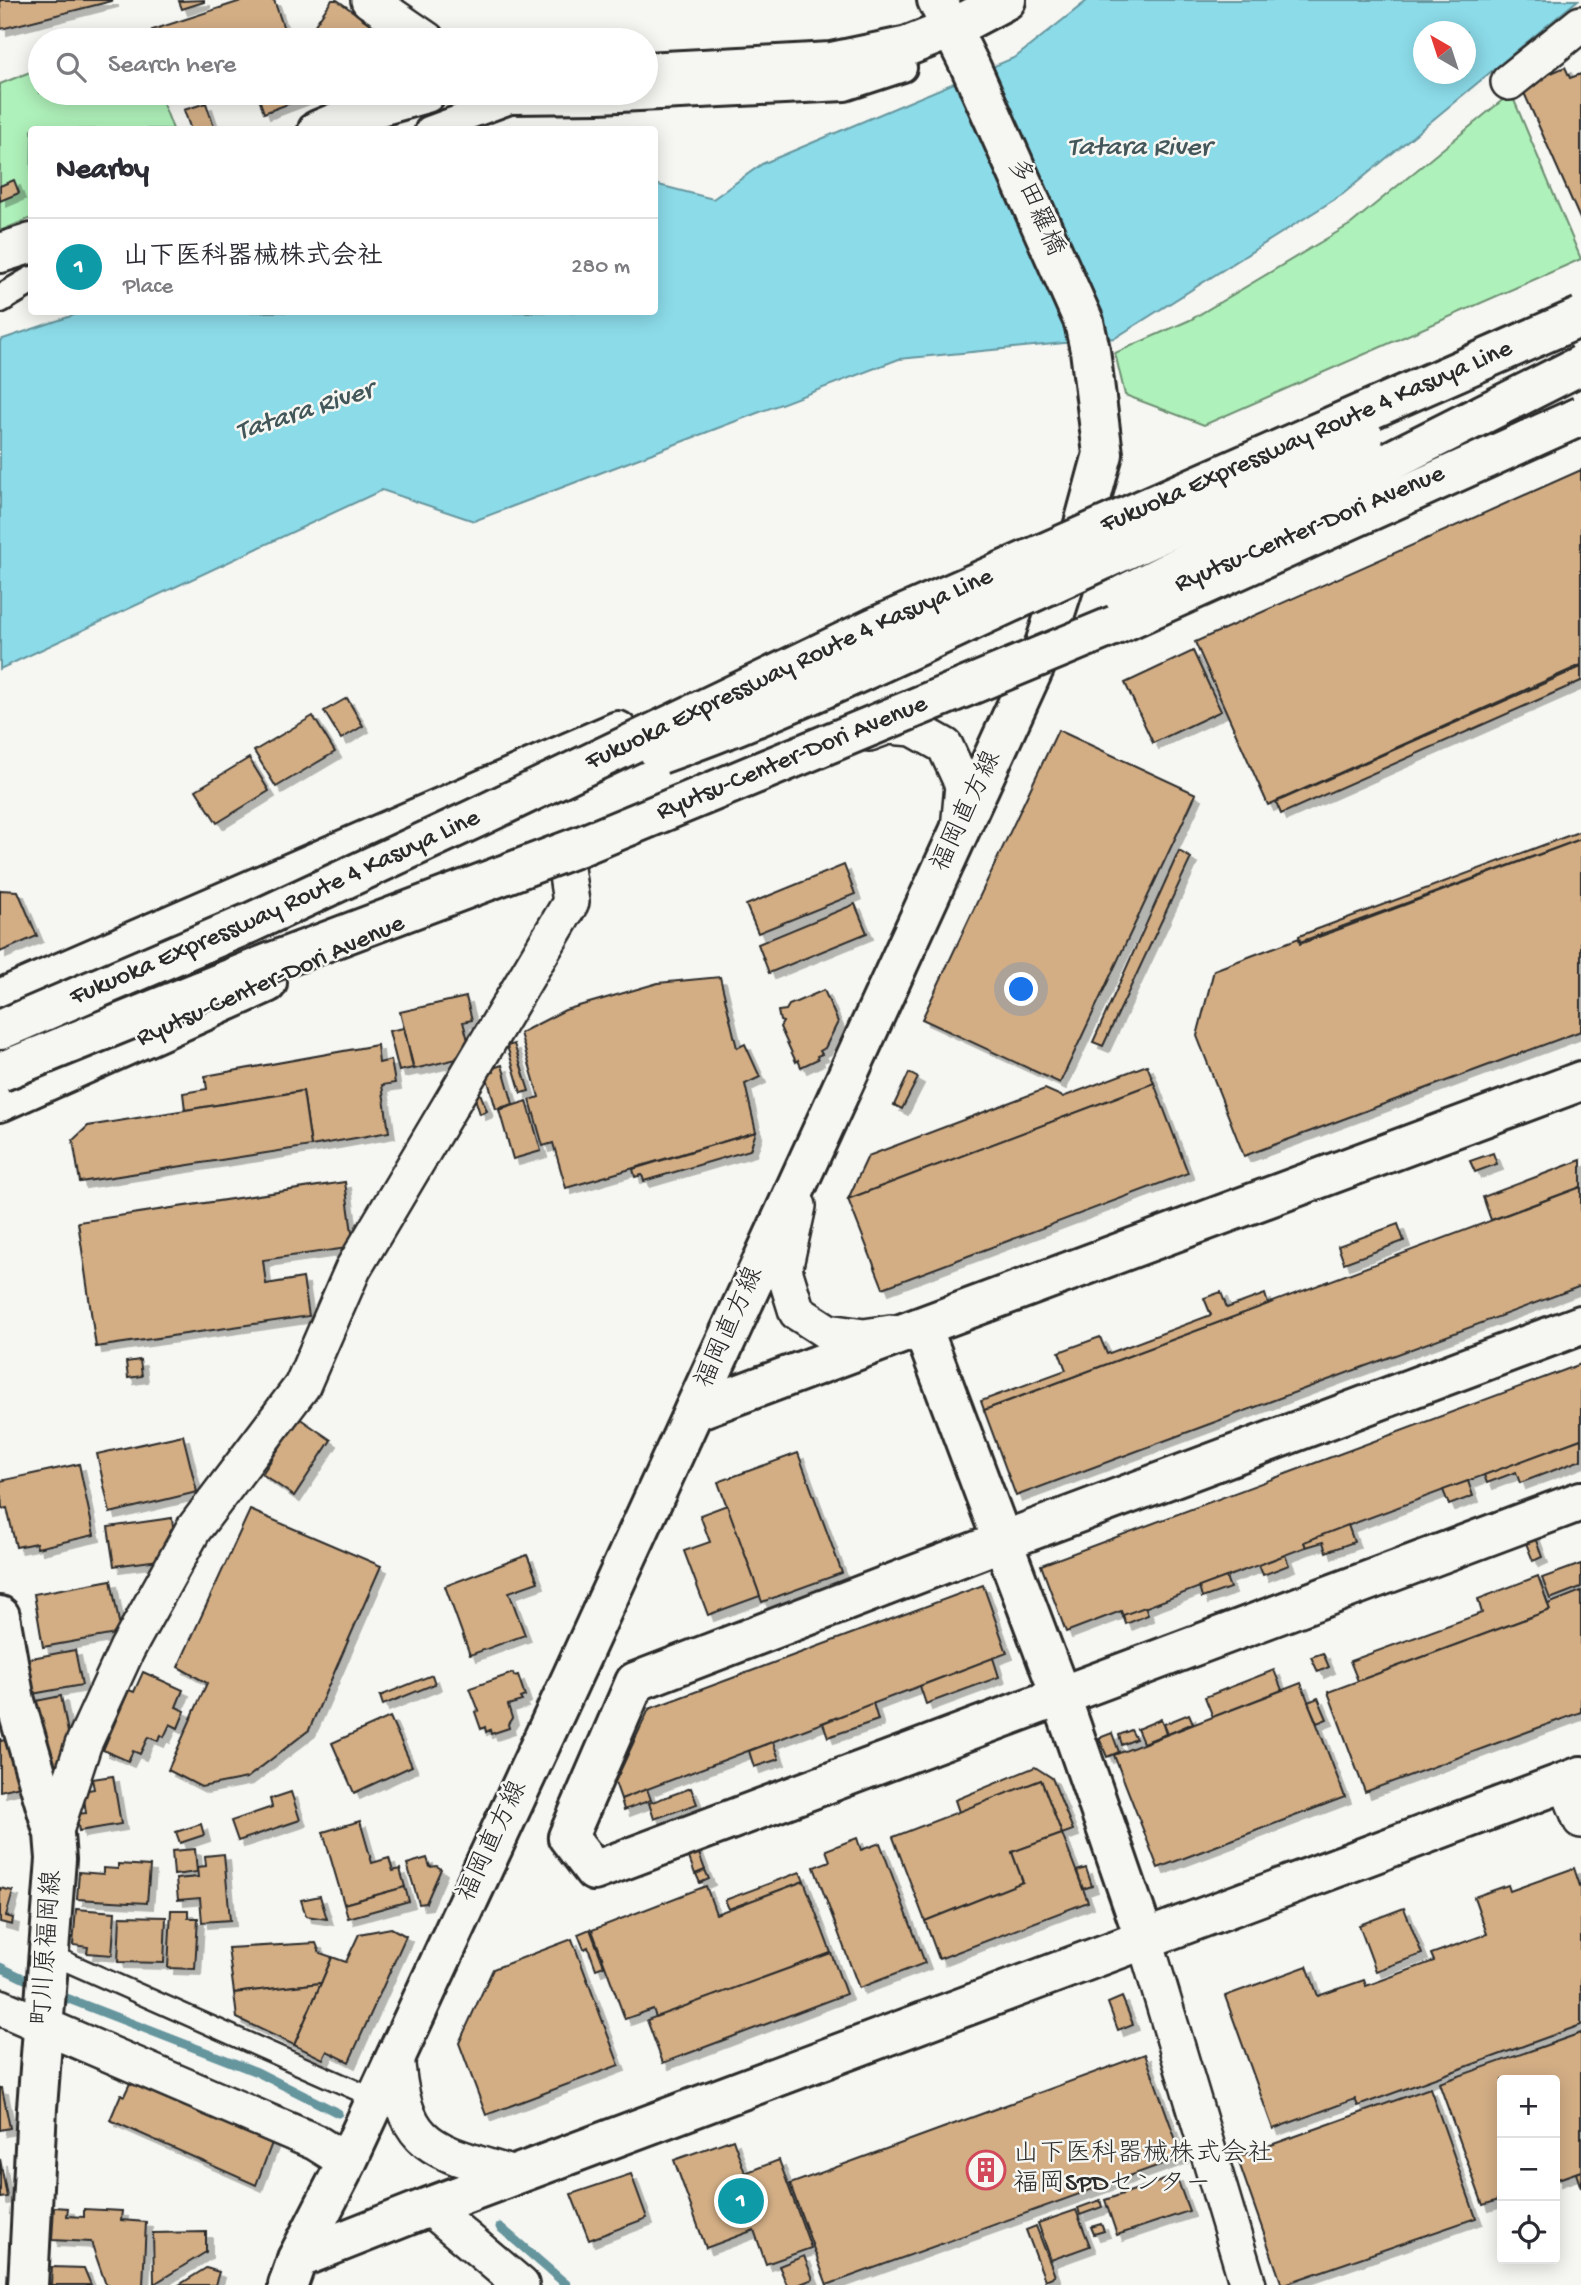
<!DOCTYPE html>
<html lang="en">
<head>
<meta charset="utf-8">
<style>
  :root { --surface:#fff; --page:#f7f7f7; --text:#2b2b33; --muted:#7c7c81; --line:#e1e1e2; --accent:#d1495b }
  body { margin:0; font-family:"Gochi Hand","Klee One",sans-serif; background:var(--page); color:var(--text) }
  .controls { position:absolute; right:21px; bottom:21px; display:grid; overflow:hidden; border-radius:7px; box-shadow:0 4px 18px #0003 }
  .controls button { width:63px; height:63px; display:grid; place-items:center; padding:0; border:0; border-bottom:2px solid var(--line); background:var(--surface); color:var(--text); font:35px sans-serif }
  .compass { position:absolute; left:1413px; top:21px; width:63px; height:63px; border-radius:50%; background:var(--surface); box-shadow:0 4px 18px #0003; rotate:321deg }
  .you { position:absolute; left:1022px; top:990px; width:24px; height:24px; margin:-18px; border:5px solid #fff; border-radius:50%; background:#1a73e8; box-shadow:0 0 0 10px #1a73e833 }
  .badge { display:grid; place-items:center; width:46px; height:46px; border-radius:50%; background:var(--accent); color:#fff; font-size:23px; font-weight:700 }
  .pin { position:absolute; translate:-50% -50%; border:4px solid #fff; box-shadow:0 2px 7px #0006 }
  .list { margin:0; padding:0; list-style:none }
  h2 { display:flex; justify-content:space-between; align-items:center; height:91px; margin:0; padding:0 28px; font-size:30px }
  h2 small { font-size:23px; font-weight:400; color:var(--muted) }
  .list li { display:grid; grid-template-columns:46px 1fr auto; gap:21px; align-items:center; box-sizing:border-box; height:98px; padding:0 28px; border-top:2px solid var(--line) }
  .list b { display:block; font-size:26px; white-space:nowrap }
  .list p { margin:0; font-size:23px; white-space:nowrap; color:var(--muted) }
  .list em { font-size:23px; font-style:normal; color:var(--muted) }
  .icon { flex:none; width:38px; height:38px; fill:none; stroke:currentColor; stroke-width:2; stroke-linecap:round; stroke-linejoin:round }
  .map { position:relative; flex:none; width:1581px; height:2285px; overflow:hidden }
  .search { position:absolute; background:var(--surface); box-shadow:0 4px 18px #0003; left:28px; top:28px; width:630px; height:77px; display:flex; align-items:center; gap:18px; box-sizing:border-box; padding:0 24px; border-radius:38px; color:var(--muted); font-size:26px }
  .panel { position:absolute; background:var(--surface); box-shadow:0 4px 18px #0003; left:28px; top:126px; width:630px; height:189px; border-radius:7px }
  .map>svg:first-child { display:block }
  .green { fill:#aff1ba; stroke:#6d8e72; stroke-width:2 }
  .water { fill:#8cdbe9; stroke:#65959d; stroke-width:2; fill-rule:evenodd }
  .lines { fill:none; stroke-linecap:round; stroke-linejoin:round }
  .stream { stroke:#65959d; stroke-width:9 }
  .building { fill:#d3ae85; stroke:#2b2b2b; stroke-width:2; filter:url(#shadow) }
  .service-casing { stroke:#2b2b2b; stroke-width:23 }
  .pedestrian-casing { stroke:#2b2b2b; stroke-width:32 }
  .minor-casing { stroke:#2b2b2b; stroke-width:40 }
  .tertiary-casing { stroke:#2b2b2b; stroke-width:44 }
  .secondary-casing { stroke:#2b2b2b; stroke-width:44 }
  .primary-casing { stroke:#2b2b2b; stroke-width:44 }
  .trunk-casing { stroke:#2b2b2b; stroke-width:44 }
  .service { stroke:#f6f6f2; stroke-width:18 }
  .pedestrian { stroke:#f6f6f2; stroke-width:26 }
  .minor { stroke:#f6f6f2; stroke-width:35 }
  .tertiary { stroke:#f6f6f2; stroke-width:38 }
  .secondary { stroke:#f6f6f2; stroke-width:38 }
  .primary { stroke:#f6f6f2; stroke-width:38 }
  .trunk { stroke:#f6f6f2; stroke-width:38 }
  .motorway-bridge-casing { stroke:#2b2b2b; stroke-width:44; stroke-linecap:butt }
  .motorway-bridge { stroke:#f6f6f2; stroke-width:38 }
  .labels { text-anchor:middle; dominant-baseline:central; stroke-width:5; stroke-linejoin:round; paint-order:stroke }
  .street-label { font-size:26px; fill:#2b2b2b; stroke:#f6f6f2 }
  .poi-label { font-size:26px; fill:#2b2b2b; stroke:#f6f6f2; text-anchor:start }
  .water-label { font-size:28px; font-style:italic; fill:#43575a; stroke:#f6f6f2 }
</style>
</head>
<body>
<div class="map">
<svg width="1581" height="2285" viewBox="0 0 1581 2285">
  <defs>
    <filter id="shadow"><feDropShadow dx="6" dy="6" stdDeviation="0" flood-color="#0004"/></filter>
  </defs>
  <rect width="100%" height="100%" fill="#f6f6f2"/>
  <filter id="ink" filterUnits="userSpaceOnUse"><feTurbulence type="fractalNoise" baseFrequency=".0143" numOctaves="2"/><feDisplacementMap in="SourceGraphic" scale="14" xChannelSelector="R" yChannelSelector="G"/><feConvolveMatrix kernelMatrix="1 2 1 2 8 2 1 2 1" color-interpolation-filters="sRGB"/></filter>
  <g filter="url(#ink)">
    <g class="green">
      <path d="M40,68V93H159L173,129L32,130L31,218L0,231V84Z"/>
      <path d="M1511,93L1581,259L1204,425L1125,395L1115,353L1190,320L1351,224Z"/>
    </g>
    <path class="water" d="M1088,0H1578L1343,194L1115,338L899,359L474,521L382,490L0,669V340L83,312H654L655,184L713,199L762,164L1016,57ZM1424,32H1466V74H1424Z"/>
    <g class="lines">
      <g class="stream">
        <path d="M0,1967L37,1985"/>
        <path d="M56,1994L257,2072L338,2113"/>
        <path d="M500,2227L567,2285"/>
      </g>
    </g>
    <g class="building">
      <path d="M0,0H112V1L1,29Z"/>
      <path d="M204,0V2L182,9L179,1Z"/>
      <path d="M244,0H274L284,29L249,40H156L152,30Z"/>
      <path d="M332,0H337L390,38L389,40H321L310,32Z"/>
      <path d="M1565,67L1570,78L1581,74V221L1521,86Z"/>
      <path d="M257,93H317L264,113Z"/>
      <path d="M206,103L215,130H191L184,110Z"/>
      <path d="M14,180L19,193L0,201V186Z"/>
      <path d="M1581,470V665L1268,805L1195,642Z"/>
      <path d="M1193,651L1221,711L1153,743L1125,683Z"/>
      <path d="M1581,667V681L1281,814L1276,802Z"/>
      <path d="M347,698L363,726L341,739L324,711Z"/>
      <path d="M313,716L335,752L276,787L254,751Z"/>
      <path d="M1058,730L1196,794L1060,1083L922,1019Z"/>
      <path d="M249,758L269,791L217,823L196,790Z"/>
      <path d="M1581,831V839L1300,942L1299,936Z"/>
      <path d="M1581,839V1031L1244,1156L1197,1036L1214,970L1299,938L1300,944Z"/>
      <path d="M1179,851L1191,858L1103,1046L1093,1042Z"/>
      <path d="M844,865L855,894L758,933L746,905Z"/>
      <path d="M0,890L18,891L37,936L0,952Z"/>
      <path d="M855,904L867,933L769,973L758,944Z"/>
      <path d="M720,977L737,1048L745,1044L760,1077L745,1084L756,1132L566,1188L553,1143L543,1146L530,1100L539,1097L520,1033L565,1010L658,983Z"/>
      <path d="M824,990L838,1022L825,1048L820,1051L822,1054L817,1056L818,1059L801,1067L798,1060L796,1062L780,1027L783,1022L780,1021L778,1011L786,1010L789,1005Z"/>
      <path d="M466,997L472,1020L463,1022L469,1044L461,1058L414,1069L400,1012Z"/>
      <path d="M404,1028L413,1068L399,1071L389,1031Z"/>
      <path d="M514,1044L529,1091L521,1093L507,1046Z"/>
      <path d="M377,1045L379,1063L391,1060L395,1083L382,1085L389,1132L311,1146L303,1091L185,1110L183,1093L207,1089L205,1076Z"/>
      <path d="M502,1065L513,1104L496,1109L486,1074L494,1072L493,1068Z"/>
      <path d="M1147,1065L1154,1083L848,1199L868,1156L1045,1089L1063,1097Z"/>
      <path d="M909,1073L918,1078L902,1109L894,1105Z"/>
      <path d="M1154,1083L1188,1173L883,1288L848,1199Z"/>
      <path d="M303,1091L311,1146L80,1182L73,1140L88,1126Z"/>
      <path d="M480,1093L487,1111L480,1114L474,1095Z"/>
      <path d="M527,1101L541,1151L513,1159L499,1110Z"/>
      <path d="M756,1132L750,1150L644,1181L642,1175L635,1177L633,1169Z"/>
      <path d="M1493,1153L1497,1164L1475,1172L1470,1161Z"/>
      <path d="M1581,1160V1187L1491,1220L1483,1197Z"/>
      <path d="M345,1182L354,1247L263,1260L266,1284L303,1278L309,1316L96,1347L78,1222Z"/>
      <path d="M1581,1187V1286L1016,1496L984,1410Z"/>
      <path d="M1398,1224L1404,1241L1344,1263L1338,1246Z"/>
      <path d="M1221,1292L1227,1308L1265,1294L1268,1304L984,1410L981,1401L1066,1370L1059,1352L1100,1337L1107,1354L1211,1315L1204,1298Z"/>
      <path d="M140,1360L142,1376L128,1378L126,1362Z"/>
      <path d="M1581,1364V1439L1304,1542L1306,1547L1123,1616L1121,1611L1066,1632L1041,1565Z"/>
      <path d="M299,1418L331,1440L294,1496L262,1474Z"/>
      <path d="M183,1435L197,1492L110,1513L97,1454Z"/>
      <path d="M1581,1439V1460L1520,1483L1516,1472L1487,1483L1484,1475Z"/>
      <path d="M798,1453L842,1573L762,1602L718,1482Z"/>
      <path d="M79,1464L94,1535L37,1548L36,1543L16,1547L7,1508L2,1509L0,1481Z"/>
      <path d="M1468,1481L1473,1496L1449,1505L1443,1490Z"/>
      <path d="M727,1505L760,1596L708,1615L684,1551L710,1542L700,1515Z"/>
      <path d="M250,1510L381,1566L309,1730L247,1778L201,1787L168,1770L207,1683L178,1667Z"/>
      <path d="M172,1518L174,1538L159,1560L114,1566L108,1527Z"/>
      <path d="M1348,1525L1354,1542L1326,1552L1323,1542L1306,1547L1304,1542Z"/>
      <path d="M1534,1535L1542,1557L1533,1561L1524,1538Z"/>
      <path d="M527,1555L538,1582L509,1592L525,1635L470,1655L445,1586Z"/>
      <path d="M1285,1555L1289,1565L1263,1575L1259,1565Z"/>
      <path d="M1581,1564V1587L1550,1599L1542,1578Z"/>
      <path d="M1538,1576L1550,1610L1358,1681L1350,1661L1482,1613L1478,1599Z"/>
      <path d="M1226,1577L1230,1588L1202,1598L1199,1587Z"/>
      <path d="M111,1580L121,1633L43,1647L34,1594Z"/>
      <path d="M983,1585L1007,1653L621,1799L615,1782L649,1709Z"/>
      <path d="M1581,1591V1712L1365,1792L1328,1692L1550,1610L1548,1604Z"/>
      <path d="M1145,1607L1148,1615L1126,1624L1123,1615Z"/>
      <path d="M75,1650L82,1685L32,1694L26,1659Z"/>
      <path d="M1323,1653L1329,1667L1318,1672L1311,1657Z"/>
      <path d="M993,1658L999,1677L926,1704L920,1686Z"/>
      <path d="M1274,1670L1282,1690L1213,1717L1205,1697Z"/>
      <path d="M143,1672L183,1690L176,1707L185,1711L178,1728L170,1724L164,1737L161,1735L158,1741L148,1737L140,1754L133,1751L128,1761L103,1750L129,1690L134,1692Z"/>
      <path d="M513,1673L514,1676L518,1675L525,1696L520,1698L522,1701L508,1705L512,1718L508,1724L509,1728L491,1734L490,1730L486,1732L485,1727L481,1729L475,1712L479,1711L470,1688Z"/>
      <path d="M432,1675L435,1684L383,1705L380,1696Z"/>
      <path d="M1301,1683L1345,1797L1158,1868L1114,1755Z"/>
      <path d="M61,1696L70,1743L64,1744L68,1762L48,1765L36,1701Z"/>
      <path d="M1318,1698L1327,1719L1317,1723L1308,1702Z"/>
      <path d="M873,1703L878,1720L828,1737L823,1723Z"/>
      <path d="M1189,1714L1193,1723L1168,1734L1164,1724Z"/>
      <path d="M390,1717L412,1766L354,1793L332,1743Z"/>
      <path d="M1161,1719L1166,1734L1143,1743L1137,1729Z"/>
      <path d="M1131,1730L1136,1739L1122,1745L1119,1735Z"/>
      <path d="M1112,1733L1119,1752L1107,1757L1099,1738Z"/>
      <path d="M0,1738L1,1741L9,1739L20,1786L0,1791Z"/>
      <path d="M773,1742L779,1759L754,1767L749,1751Z"/>
      <path d="M1035,1767L1052,1778L1073,1830L1062,1834L1041,1780L959,1812L955,1800Z"/>
      <path d="M113,1776L121,1824L79,1831L76,1814L86,1813L83,1791L94,1789L92,1779Z"/>
      <path d="M1041,1780L1062,1834L1012,1852L1023,1882L925,1921L893,1837Z"/>
      <path d="M691,1788L697,1804L654,1819L649,1803Z"/>
      <path d="M647,1789L651,1800L624,1810L621,1799Z"/>
      <path d="M291,1792L300,1820L238,1841L231,1821L272,1807L270,1799Z"/>
      <path d="M360,1821L372,1863L389,1858L393,1871L400,1869L405,1887L344,1904L323,1832Z"/>
      <path d="M201,1824L204,1835L180,1843L176,1832Z"/>
      <path d="M1062,1834L1088,1902L939,1959L925,1921L1023,1882L1012,1852Z"/>
      <path d="M857,1838L861,1850L880,1843L925,1963L859,1988L814,1867L830,1861L826,1850Z"/>
      <path d="M697,1848L705,1870L695,1874L687,1852Z"/>
      <path d="M195,1849L197,1872L174,1875L172,1851Z"/>
      <path d="M224,1854L230,1920L202,1922L200,1898L178,1900L176,1879L198,1877L197,1867L206,1866L205,1856Z"/>
      <path d="M427,1858L430,1867L437,1866L441,1869L426,1903L419,1904L407,1864Z"/>
      <path d="M118,1864L150,1866L147,1903L77,1899L79,1872L103,1874V1868L118,1869Z"/>
      <path d="M1086,1868L1092,1886L1083,1889L1077,1871Z"/>
      <path d="M1574,1868L1581,1889V2025L1358,2106L1355,2099L1273,2129L1225,1996L1307,1966L1318,1996L1364,1980L1366,1986L1434,1961L1431,1954L1487,1934L1474,1897L1508,1885L1510,1891Z"/>
      <path d="M705,1870L709,1879L700,1883L696,1874Z"/>
      <path d="M800,1872L804,1881L729,1909L725,1900Z"/>
      <path d="M804,1881L831,1953L656,2017L653,2009L625,2019L592,1930L706,1886L716,1914Z"/>
      <path d="M405,1887L409,1901L348,1918L344,1904Z"/>
      <path d="M0,1888L13,1891L6,1916L13,1918L12,1925L0,1922Z"/>
      <path d="M320,1896L327,1919L306,1916L301,1900Z"/>
      <path d="M1404,1908L1422,1954L1376,1971L1359,1925Z"/>
      <path d="M76,1909L115,1912L112,1955L87,1953L88,1947L73,1945Z"/>
      <path d="M171,1910H188V1918H198L195,1969L168,1968Z"/>
      <path d="M120,1916L166,1917L164,1963L118,1962Z"/>
      <path d="M391,1928L406,1936L349,2062L327,2051L323,2059L294,2045L332,1957L346,1962L359,1934Z"/>
      <path d="M590,1929L604,1966L596,1969L588,1947L584,1949L578,1934Z"/>
      <path d="M572,1939L619,2065L486,2115L459,2043L493,1969Z"/>
      <path d="M316,1943L320,1953L332,1957L321,1983L234,1993L228,1948Z"/>
      <path d="M831,1953L846,1994L663,2063L647,2020Z"/>
      <path d="M321,1983L294,2045L237,2018L234,1993Z"/>
      <path d="M1122,1997L1133,2024L1118,2030L1108,2003Z"/>
      <path d="M1581,2033V2171L1555,2180V2080H1502V2199L1483,2205L1439,2083Z"/>
      <path d="M1145,2054L1182,2157L827,2285L790,2184Z"/>
      <path d="M132,2079L275,2135L256,2185L110,2120L121,2094L124,2096Z"/>
      <path d="M0,2088H2L10,2128L0,2130Z"/>
      <path d="M1430,2088L1476,2218L1282,2285L1237,2157Z"/>
      <path d="M733,2139L745,2173L779,2160L811,2248L766,2264L754,2230L706,2248L674,2160Z"/>
      <path d="M0,2159L7,2197L0,2198Z"/>
      <path d="M1581,2171V2188L1576,2173Z"/>
      <path d="M631,2174L647,2218L589,2240L571,2194Z"/>
      <path d="M1176,2176L1189,2211L1117,2235L1105,2200Z"/>
      <path d="M1100,2200L1102,2207L1080,2215L1078,2208Z"/>
      <path d="M54,2207L68,2208L67,2216L84,2217V2209L122,2211L121,2220L146,2222L143,2285H106L91,2242L52,2240Z"/>
      <path d="M1076,2210L1090,2246L1051,2260L1038,2223Z"/>
      <path d="M1101,2224L1104,2231L1094,2234L1091,2227Z"/>
      <path d="M1036,2226L1055,2276L1045,2280L1026,2230Z"/>
      <path d="M206,2232V2252L154,2284L153,2233Z"/>
      <path d="M804,2256L813,2279L798,2285H787L779,2266Z"/>
      <path d="M52,2267L84,2268L91,2285H51Z"/>
      <path d="M206,2268L219,2272L215,2285H179Z"/>
    </g>
    <g class="lines">
      <defs>
        <path id="service" d="M47,1953L376,2099"/>
        <g id="pedestrian">
          <path d="M429,130L510,100L599,99L845,87L903,68"/>
          <path d="M0,299L32,280"/>
        </g>
        <g id="minor">
          <path d="M369,0L427,40"/>
          <path d="M1509,82L1581,24"/>
          <path d="M869,733L888,726L913,728L945,746L963,785L959,829"/>
          <path d="M798,1206L784,1270L797,1312L828,1332L864,1337L891,1333"/>
          <path d="M1566,1782L1581,1820"/>
          <path d="M54,1834L83,1745L127,1649L193,1530L302,1386L353,1269L571,902L564,855"/>
          <path d="M1145,1940L1248,2285"/>
          <path d="M0,2007L315,2142L347,2162"/>
          <path d="M396,2053C403,2150 431,2149 514,2175"/>
          <path d="M429,2207L521,2285"/>
        </g>
        <g id="tertiary">
          <path d="M646,72L831,62L908,46L951,29L1006,0"/>
          <path d="M318,130L366,110L426,93"/>
          <path d="M0,253L32,243"/>
          <path d="M1581,1325L1003,1541L635,1682L568,1837L594,1871L1581,1501"/>
          <path d="M922,1327L1061,1697L1145,1940"/>
          <path d="M694,1411L1581,1081"/>
          <path d="M297,2259L429,2207L1581,1776"/>
        </g>
        <path id="secondary" d="M0,1616L15,1701L54,1834L56,1859L37,2108L28,2285"/>
        <path id="primary" d="M288,2285L297,2259L347,2162L570,1681L1045,644L1084,524L1103,454L1090,350L1084,322L971,68L937,0"/>
        <g id="trunk">
          <path d="M0,999L618,731"/>
          <path d="M0,1102L267,983"/>
        </g>
      </defs>
      <use href="#service" class="service-casing"/>
      <use href="#pedestrian" class="pedestrian-casing"/>
      <use href="#minor" class="minor-casing"/>
      <use href="#tertiary" class="tertiary-casing"/>
      <use href="#secondary" class="secondary-casing"/>
      <use href="#primary" class="primary-casing"/>
      <use href="#trunk" class="trunk-casing"/>
      <use href="#service" class="service"/>
      <use href="#pedestrian" class="pedestrian"/>
      <use href="#minor" class="minor"/>
      <use href="#tertiary" class="tertiary"/>
      <use href="#secondary" class="secondary"/>
      <use href="#primary" class="primary"/>
      <use href="#trunk" class="trunk"/>
      <defs>
        <g id="motorway-bridge">
          <path d="M1123,595L1581,365"/>
          <path d="M660,754C786,710 907,650 1029,594C1141,542 1254,493 1364,437"/>
          <path id="s1" d="M0,1030L250,923L476,818L873,628L1581,317"/>
          <path id="s2" d="M0,1072L272,962L583,845L1118,624L1581,416"/>
        </g>
      </defs>
      <use href="#motorway-bridge" class="motorway-bridge-casing"/>
      <use href="#motorway-bridge" class="motorway-bridge"/>
    </g>
  </g>
  <defs>
    <symbol id="building-ring" viewBox="-11 -11 22 22"><circle r="9.5" fill="#f6f6f2" stroke="#d1495b" stroke-width="1.5"/><path d="M-4-6H4V6H1V3H-1V6H-4ZM-2.5-4.3h1.7v1.8h-1.7ZM.8-4.3h1.7v1.8H.8ZM-2.5-1h1.7V.8h-1.7ZM.8-1h1.7V.8H.8Z" fill="#d1495b"/></symbol>
  </defs>
  <g fill-rule="evenodd">
    <use href="#building-ring" x="964" y="2148" width="44" height="44"/>
  </g>
  <g class="labels">
    <g class="street-label">
      <text transform="translate(1034 208) rotate(66)">多田羅橋</text>
      <text stroke="none"><textPath href="#s1" startOffset="1435">Fukuoka Expressway Route 4 Kasuya Line</textPath></text>
      <text transform="translate(1310 530) rotate(-23)">Ryutsu-Center-Dori Avenue</text>
      <text stroke="none"><textPath href="#s1" startOffset="868">Fukuoka Expressway Route 4 Kasuya Line</textPath></text>
      <text stroke="none"><textPath href="#s2" startOffset="852">Ryutsu-Center-Dori Avenue</textPath></text>
      <text transform="translate(968 812) rotate(-65)">福岡直方線</text>
      <text stroke="none"><textPath href="#s1" startOffset="301">Fukuoka Expressway Route 4 Kasuya Line</textPath></text>
      <text transform="translate(271 982) rotate(-24)">Ryutsu-Center-Dori Avenue</text>
      <text transform="translate(731 1328) rotate(-66)">福岡直方線</text>
      <text transform="translate(494 1842) rotate(-65)">福岡直方線</text>
      <text transform="translate(49 1948) rotate(-86)">町川原福岡線</text>
    </g>
    <g class="poi-label">
      <text x="1013" y="2155">山下医科器械株式会社<tspan x="1013" dy="30">福岡SPDセンター</tspan></text>
    </g>
    <g class="water-label">
      <text x="1139" y="148">Tatara River</text>
      <text transform="translate(305 412) rotate(-18)">Tatara River</text>
    </g>
  </g>
</svg>
<div class="controls">
<button>+</button>
<button>−</button>
<button><svg class="icon" aria-label="locate" viewBox="0 0 24 24"><circle cx="12" cy="12" r="6"/><path d="M12 2v4M12 18v4M2 12h4M18 12h4"/></svg></button>
</div>
<svg class="compass" viewBox="-18 -18 36 36"><path d="M0-13l5 13h-10z" fill="#e53935"/><path d="M0 13l5-13h-10z" fill="#7c7c81"/></svg>
<div class="you"></div>
<div class="pin badge" style="left:741px;top:2201px;background:#0f9aa8">1</div>
<div class="search"><svg class="icon" aria-label="search" viewBox="0 0 24 24"><circle cx="10" cy="10" r="6"/><path d="M15 15l6 6"/></svg>Search here</div>
<section class="panel">
<h2>Nearby<small></small></h2>
<ul class="list">
<li><span class="badge" style="background:#0f9aa8">1</span><div><b>山下医科器械株式会社</b><p>Place</p></div><em>280 m</em></li>
</ul>
</section>
</div>
</body>
</html>
